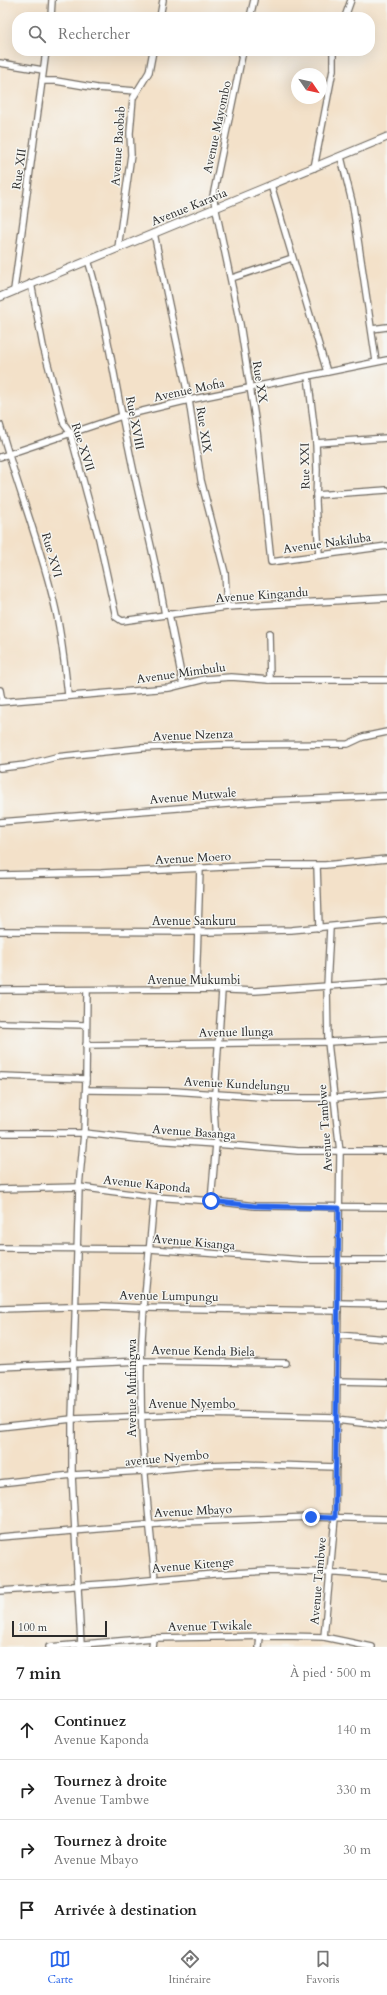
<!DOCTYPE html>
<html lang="fr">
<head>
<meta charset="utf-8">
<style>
  :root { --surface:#fff; --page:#f2f2f2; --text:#222; --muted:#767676; --line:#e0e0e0; --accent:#2563eb }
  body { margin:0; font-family:Cardo,serif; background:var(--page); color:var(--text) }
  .compass { position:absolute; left:291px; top:68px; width:36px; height:36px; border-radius:50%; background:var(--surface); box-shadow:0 4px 16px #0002; rotate:124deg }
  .scale { position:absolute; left:12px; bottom:10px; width:95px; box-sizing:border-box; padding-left:4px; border:2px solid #2b2b2b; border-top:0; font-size:11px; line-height:14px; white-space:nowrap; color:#2b2b2b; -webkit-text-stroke:3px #f6f6f2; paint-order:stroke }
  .stop { position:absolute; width:12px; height:12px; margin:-9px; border:3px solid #2563eb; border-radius:50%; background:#fff }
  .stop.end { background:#2563eb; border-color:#fff; box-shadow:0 1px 4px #0008 }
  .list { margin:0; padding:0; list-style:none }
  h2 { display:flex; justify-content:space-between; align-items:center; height:52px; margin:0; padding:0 16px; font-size:17px }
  h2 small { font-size:13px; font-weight:400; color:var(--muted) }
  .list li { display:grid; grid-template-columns:26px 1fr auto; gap:12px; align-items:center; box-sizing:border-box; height:60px; padding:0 16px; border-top:1px solid var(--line) }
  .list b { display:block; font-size:15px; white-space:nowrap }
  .list p { margin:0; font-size:13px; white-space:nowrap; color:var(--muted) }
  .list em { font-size:13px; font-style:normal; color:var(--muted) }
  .icon { flex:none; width:22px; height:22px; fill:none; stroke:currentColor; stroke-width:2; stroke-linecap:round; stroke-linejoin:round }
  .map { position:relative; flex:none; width:387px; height:1647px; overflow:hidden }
  .search { position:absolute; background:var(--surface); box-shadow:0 4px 16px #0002; left:12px; right:12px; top:12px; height:44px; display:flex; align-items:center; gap:10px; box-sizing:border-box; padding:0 14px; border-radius:16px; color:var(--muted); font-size:15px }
  .sheet { height:292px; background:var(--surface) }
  nav { display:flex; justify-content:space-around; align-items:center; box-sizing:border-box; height:56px; border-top:1px solid var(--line); background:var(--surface); font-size:11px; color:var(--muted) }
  nav a { display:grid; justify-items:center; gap:2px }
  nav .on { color:var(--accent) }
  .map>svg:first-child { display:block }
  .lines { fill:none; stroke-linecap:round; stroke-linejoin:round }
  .minor-casing { stroke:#716b62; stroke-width:8 }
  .tertiary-casing { stroke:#716b62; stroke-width:9 }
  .minor { stroke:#fff; stroke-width:5.5 }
  .tertiary { stroke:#fff; stroke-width:7 }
  .route { stroke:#2563eb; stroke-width:5 }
  .labels { text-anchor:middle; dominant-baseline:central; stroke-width:3; stroke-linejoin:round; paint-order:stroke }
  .street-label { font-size:12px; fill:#2b2b2b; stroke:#f6f6f2 }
</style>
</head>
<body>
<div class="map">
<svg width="387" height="1647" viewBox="0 0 387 1647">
  <rect width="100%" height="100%" fill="#f6f6f2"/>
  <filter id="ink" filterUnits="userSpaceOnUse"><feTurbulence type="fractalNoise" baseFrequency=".025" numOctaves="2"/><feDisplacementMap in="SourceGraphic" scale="8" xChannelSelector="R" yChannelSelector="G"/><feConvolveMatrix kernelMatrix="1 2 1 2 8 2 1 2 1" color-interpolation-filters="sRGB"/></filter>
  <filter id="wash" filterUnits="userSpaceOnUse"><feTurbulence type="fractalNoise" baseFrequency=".012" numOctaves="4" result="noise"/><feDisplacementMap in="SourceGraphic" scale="16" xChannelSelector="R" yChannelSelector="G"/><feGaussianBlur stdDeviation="0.9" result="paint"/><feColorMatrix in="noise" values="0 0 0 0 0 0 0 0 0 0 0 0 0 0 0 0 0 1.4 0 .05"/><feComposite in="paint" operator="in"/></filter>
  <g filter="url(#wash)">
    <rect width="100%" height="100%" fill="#f3e1c9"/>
  </g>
  <g filter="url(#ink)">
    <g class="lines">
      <defs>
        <g id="minor">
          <path d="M51,17L52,0"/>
          <path d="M160,17L163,0"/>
          <path d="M250,17L254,0"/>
          <path d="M345,17L351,0"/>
          <path d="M243,51L213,196L240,324L257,431L271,562L387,546"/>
          <path d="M0,63L43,70"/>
          <path d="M42,81H56L97,88L136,91"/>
          <path d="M341,157L353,206L376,361"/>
          <path d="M314,168L333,70V51"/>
          <path d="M271,185L327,372"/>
          <path d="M154,233L189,400L201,480L225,573L227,607"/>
          <path d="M118,248L131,155L130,133L133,98L149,72L153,51"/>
          <path d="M88,260C107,322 115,386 129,449C140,505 156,559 165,615L227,607L387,598"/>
          <path d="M232,278L292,258"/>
          <path d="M31,283L43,346L64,424L70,432L99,539L116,617L122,621L165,615"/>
          <path d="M14,290L46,51"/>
          <path d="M372,329L387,327"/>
          <path d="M308,376L316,443L317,470L316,502L319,555"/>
          <path d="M0,425C17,487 42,548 56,611C62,639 65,667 68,695"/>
          <path d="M316,443L387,438"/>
          <path d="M0,457L122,416L189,400L387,360"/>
          <path d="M316,495L387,490"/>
          <path d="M169,614L183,684"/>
          <path d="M269,633L270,680"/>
          <path d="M0,690L2,701"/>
          <path d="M0,702L169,688L205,679L231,677L270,680H387"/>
          <path d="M0,768L25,765L56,757L141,748L220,745L348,744L363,737L387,732"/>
          <path d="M0,822L266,801L387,796"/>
          <path d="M317,866L319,928"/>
          <path d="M0,875L101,873L264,865H325L387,859"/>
          <path d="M0,931L208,932L291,930L387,921"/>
          <path d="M196,989L200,868"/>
          <path d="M0,990L203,989L255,991L387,982"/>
          <path d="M0,1023L86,1025"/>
          <path d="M86,1045L328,1042L387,1039"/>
          <path d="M0,1076L86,1079"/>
          <path d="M86,1090L173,1091L275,1098H334L387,1094"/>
          <path d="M0,1133H84L137,1139L216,1144L298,1151H387"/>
          <path d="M0,1189L79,1187L154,1197L214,1201L255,1206L387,1207"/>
          <path d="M154,1197C149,1261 140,1325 141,1388C141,1452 149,1516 155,1579"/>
          <path d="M211,1201L216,1144L214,1107L222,991"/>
          <path d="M0,1248L150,1249L304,1260H387"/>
          <path d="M339,1303L387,1304"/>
          <path d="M0,1309L102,1306L144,1308L338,1311"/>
          <path d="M337,1335L387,1339"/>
          <path d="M0,1367L141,1361L286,1363"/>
          <path d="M336,1381L387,1382"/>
          <path d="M336,1420L387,1426"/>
          <path d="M0,1427L72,1419L198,1414L336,1417"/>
          <path d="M0,1483L72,1475L144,1471L206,1465L238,1464L336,1467"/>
          <path d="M0,1537L183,1522L311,1517L387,1519"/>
          <path d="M0,1591L118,1583L214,1574L269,1571L338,1573L387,1577"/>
          <path d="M324,1637L335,1518L340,1152L328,1042L327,987L330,928"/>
          <path d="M81,1644L72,1475V1419L79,1187L84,1133L86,1079L87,991"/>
          <path d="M49,1647L153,1638L284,1636L324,1637L372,1647"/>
          <path d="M152,1647L153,1638"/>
          <path d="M259,1647L260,1636"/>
        </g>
        <path id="tertiary" d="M0,297L387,137"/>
      </defs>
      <use href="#minor" class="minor-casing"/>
      <use href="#tertiary" class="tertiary-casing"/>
      <use href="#minor" class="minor"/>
      <use href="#tertiary" class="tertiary"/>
    </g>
  </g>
  <g class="lines" filter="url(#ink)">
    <path class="route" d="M211,1201L255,1206L339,1208L335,1518L311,1517"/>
  </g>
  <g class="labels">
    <g class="street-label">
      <text transform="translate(217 127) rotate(-78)">Avenue Mayombo</text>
      <text transform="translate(118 146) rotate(-86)">Avenue Baobab</text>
      <text transform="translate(19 169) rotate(-82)">Rue XII</text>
      <text transform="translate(189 207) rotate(-22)">Avenue Karavia</text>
      <text transform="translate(260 382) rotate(81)">Rue XX</text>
      <text transform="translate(189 390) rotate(-12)">Avenue Mofia</text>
      <text transform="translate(135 423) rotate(79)">Rue XVIII</text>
      <text transform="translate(204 430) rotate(81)">Rue XIX</text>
      <text transform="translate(83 447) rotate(72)">Rue XVII</text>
      <text transform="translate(305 466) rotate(-91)">Rue XXI</text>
      <text transform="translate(327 543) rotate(-8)">Avenue Nakiluba</text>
      <text transform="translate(52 555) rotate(74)">Rue XVI</text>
      <text transform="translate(262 595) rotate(-4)">Avenue Kingandu</text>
      <text transform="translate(181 673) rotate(-8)">Avenue Mimbulu</text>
      <text transform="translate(193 735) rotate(-2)">Avenue Nzenza</text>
      <text transform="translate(193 796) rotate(-5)">Avenue Mutwale</text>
      <text transform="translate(193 858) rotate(-3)">Avenue Moero</text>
      <text x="194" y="921">Avenue Sankuru</text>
      <text x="194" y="980">Avenue Mukumbi</text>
      <text transform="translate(236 1032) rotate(-1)">Avenue Ilunga</text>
      <text transform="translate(237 1084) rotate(3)">Avenue Kundelungu</text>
      <text transform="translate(325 1128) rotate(-94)">Avenue Tambwe</text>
      <text transform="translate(194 1132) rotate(4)">Avenue Basanga</text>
      <text transform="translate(147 1184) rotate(6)">Avenue Kaponda</text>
      <text transform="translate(194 1242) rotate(5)">Avenue Kisanga</text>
      <text transform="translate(169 1296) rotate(1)">Avenue Lumpungu</text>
      <text transform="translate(203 1351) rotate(1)">Avenue Kenda Biela</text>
      <text transform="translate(132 1388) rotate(-90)">Avenue Mufungwa</text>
      <text x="192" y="1404">Avenue Nyembo</text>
      <text transform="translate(167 1458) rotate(-5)">avenue Nyembo</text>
      <text transform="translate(193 1511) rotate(-3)">Avenue Mbayo</text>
      <text transform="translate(193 1565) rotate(-5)">Avenue Kitenge</text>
      <text transform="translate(318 1581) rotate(-85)">Avenue Tambwe</text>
      <text transform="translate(210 1626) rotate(-1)">Avenue Twikale</text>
    </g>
  </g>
</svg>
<svg class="compass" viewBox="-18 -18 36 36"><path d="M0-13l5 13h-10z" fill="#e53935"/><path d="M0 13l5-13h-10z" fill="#767676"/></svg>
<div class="scale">100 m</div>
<div class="stop" style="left:211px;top:1201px"></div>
<div class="stop end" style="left:311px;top:1517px"></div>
<div class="search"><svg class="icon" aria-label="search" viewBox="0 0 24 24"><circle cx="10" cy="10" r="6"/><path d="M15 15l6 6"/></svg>Rechercher</div>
</div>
<section class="sheet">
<h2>7 min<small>À pied · 500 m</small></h2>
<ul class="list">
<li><svg class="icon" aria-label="ahead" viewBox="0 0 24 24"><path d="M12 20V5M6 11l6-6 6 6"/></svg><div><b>Continuez</b><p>Avenue Kaponda</p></div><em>140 m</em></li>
<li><svg class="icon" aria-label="right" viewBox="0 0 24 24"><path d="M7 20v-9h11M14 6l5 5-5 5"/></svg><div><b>Tournez à droite</b><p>Avenue Tambwe</p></div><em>330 m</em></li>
<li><svg class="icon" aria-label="right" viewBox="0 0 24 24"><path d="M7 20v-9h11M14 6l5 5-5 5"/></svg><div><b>Tournez à droite</b><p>Avenue Mbayo</p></div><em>30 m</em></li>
<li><svg class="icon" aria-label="arrive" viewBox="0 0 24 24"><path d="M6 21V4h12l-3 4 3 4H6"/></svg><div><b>Arrivée à destination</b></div></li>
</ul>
</section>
<nav>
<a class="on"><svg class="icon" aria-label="map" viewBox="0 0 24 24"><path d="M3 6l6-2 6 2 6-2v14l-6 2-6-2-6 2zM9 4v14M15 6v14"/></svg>Carte</a>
<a><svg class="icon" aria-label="directions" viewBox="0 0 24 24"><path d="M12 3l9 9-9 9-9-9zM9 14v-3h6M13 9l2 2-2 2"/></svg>Itinéraire</a>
<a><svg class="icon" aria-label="saved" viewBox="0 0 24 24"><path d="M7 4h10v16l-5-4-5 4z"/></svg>Favoris</a>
</nav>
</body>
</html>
